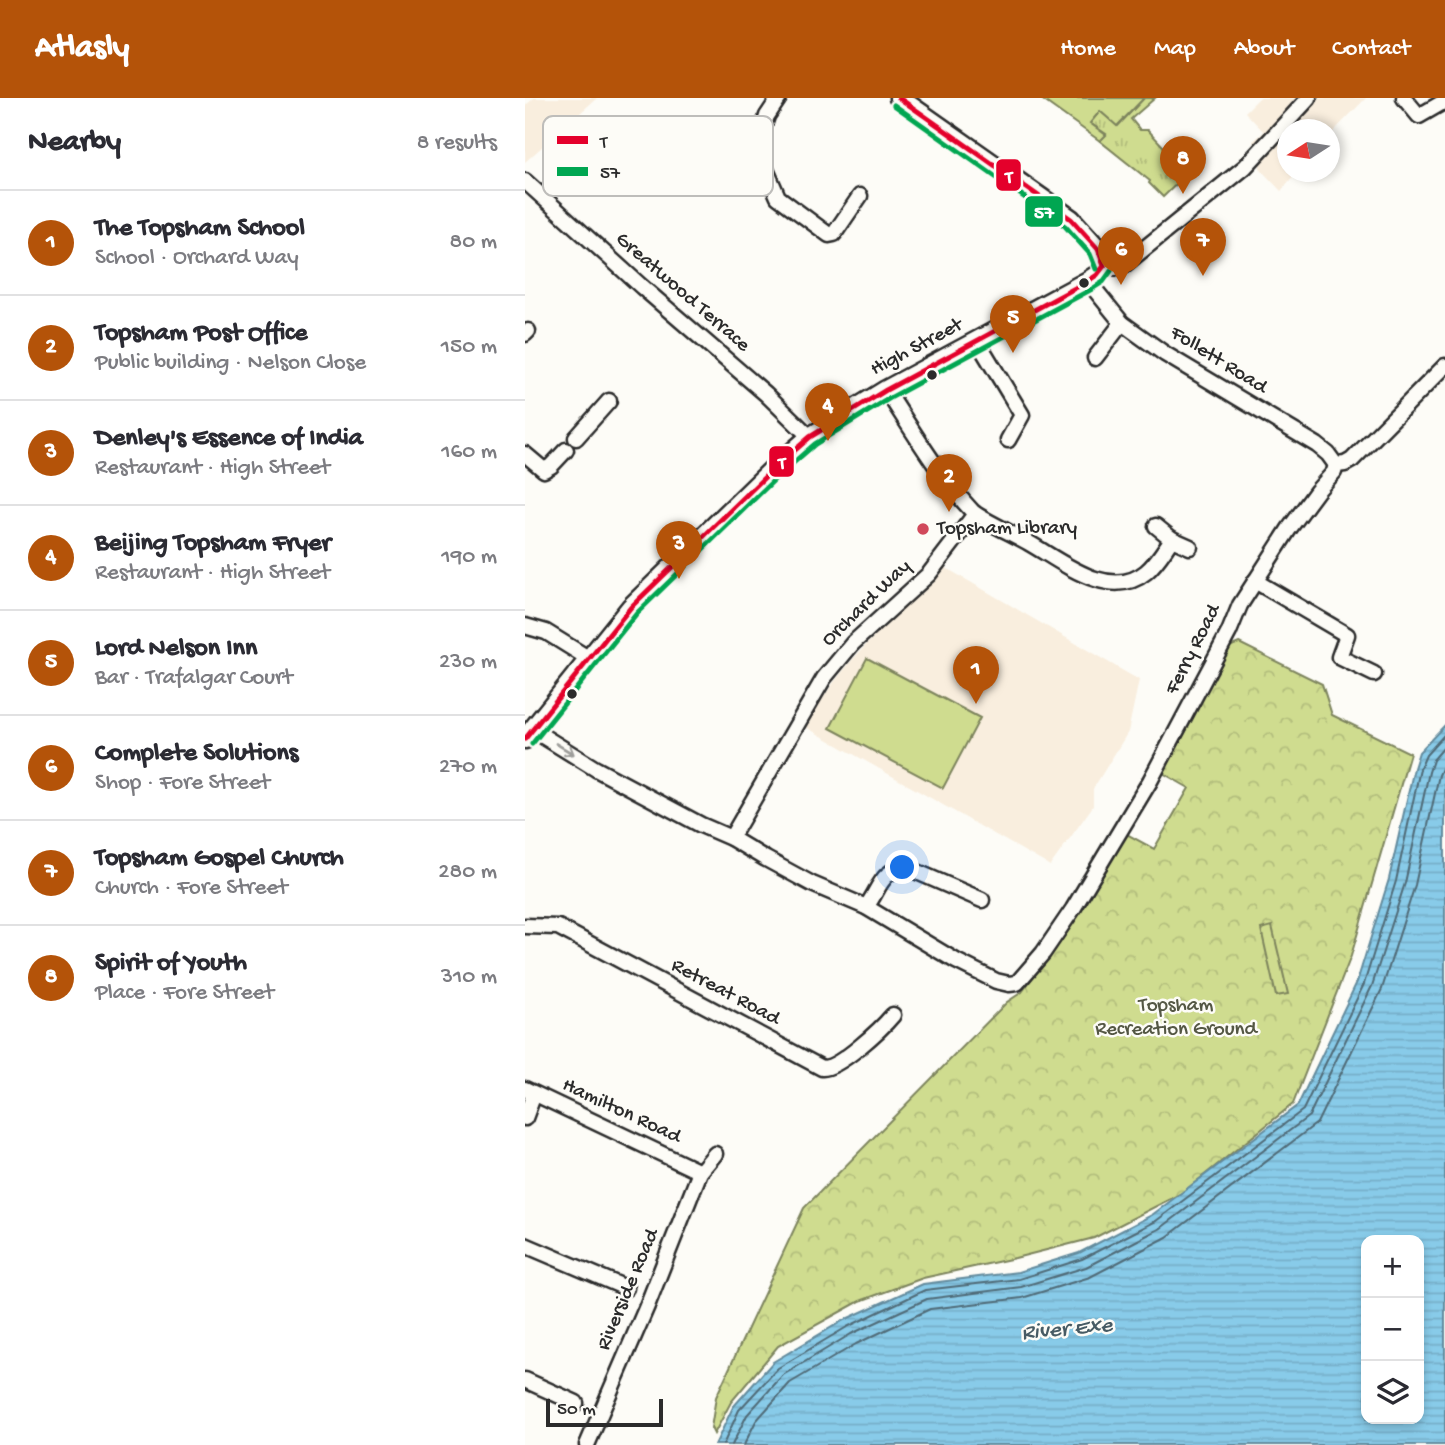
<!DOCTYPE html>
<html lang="en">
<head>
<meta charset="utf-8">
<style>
  :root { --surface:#fff; --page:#f2f2f3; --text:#2b2b33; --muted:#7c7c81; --line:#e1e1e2; --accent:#b45309 }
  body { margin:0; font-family:"Gochi Hand",sans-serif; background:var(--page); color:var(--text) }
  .controls { position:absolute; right:21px; bottom:21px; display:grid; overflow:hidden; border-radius:14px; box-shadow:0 4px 10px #0003 }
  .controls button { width:63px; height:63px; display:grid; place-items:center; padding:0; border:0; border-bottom:2px solid var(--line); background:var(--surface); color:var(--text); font:35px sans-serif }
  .compass { position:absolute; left:752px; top:21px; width:63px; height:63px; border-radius:50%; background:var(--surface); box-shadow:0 4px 10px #0003; rotate:258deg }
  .scale { position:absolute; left:21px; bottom:18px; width:117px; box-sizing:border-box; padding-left:7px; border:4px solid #2b2b2b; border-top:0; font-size:19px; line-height:24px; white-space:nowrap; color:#2b2b2b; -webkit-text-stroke:5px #fdfcf7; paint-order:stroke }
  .you { position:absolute; left:378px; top:770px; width:24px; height:24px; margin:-18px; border:5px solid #fff; border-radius:50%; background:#1a73e8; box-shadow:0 0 0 10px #1a73e833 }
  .badge { display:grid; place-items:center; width:46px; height:46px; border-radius:50%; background:var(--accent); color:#fff; font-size:23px; font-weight:700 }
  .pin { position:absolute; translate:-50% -58px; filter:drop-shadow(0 2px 4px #0008) }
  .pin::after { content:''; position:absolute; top:37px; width:24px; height:21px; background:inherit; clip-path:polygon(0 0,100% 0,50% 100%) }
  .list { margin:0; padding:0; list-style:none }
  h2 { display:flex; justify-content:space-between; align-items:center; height:91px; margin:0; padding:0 28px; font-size:30px }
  h2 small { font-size:23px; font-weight:400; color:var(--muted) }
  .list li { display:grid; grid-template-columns:46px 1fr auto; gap:21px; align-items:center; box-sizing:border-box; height:105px; padding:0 28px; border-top:2px solid var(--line) }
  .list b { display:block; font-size:26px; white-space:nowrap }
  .list p { margin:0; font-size:23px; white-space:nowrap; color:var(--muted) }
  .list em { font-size:23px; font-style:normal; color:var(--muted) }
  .icon { flex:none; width:38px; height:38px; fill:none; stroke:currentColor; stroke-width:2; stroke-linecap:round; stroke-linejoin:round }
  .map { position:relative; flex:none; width:920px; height:1347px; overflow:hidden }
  header { display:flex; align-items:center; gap:42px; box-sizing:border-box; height:98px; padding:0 35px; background:var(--accent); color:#fff }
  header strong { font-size:33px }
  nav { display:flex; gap:38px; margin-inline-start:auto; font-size:24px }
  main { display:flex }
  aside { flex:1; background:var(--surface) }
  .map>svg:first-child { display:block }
  .built { fill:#f9eede }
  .grass { fill:url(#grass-tufts); stroke:#7d845d; stroke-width:2 }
  .forest { fill:url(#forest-crowns); stroke:#7d845d; stroke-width:2 }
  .pitch { fill:#cfdc8f; stroke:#7d845d; stroke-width:2 }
  .water { fill:url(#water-rules); stroke:#638b9d; stroke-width:2; fill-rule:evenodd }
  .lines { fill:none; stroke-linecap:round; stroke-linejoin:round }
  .shore { stroke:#506b77; stroke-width:2 }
  .minor-casing { stroke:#2b2b2b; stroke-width:19 }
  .tertiary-casing { stroke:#2b2b2b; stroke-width:23 }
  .minor { stroke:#fdfcf7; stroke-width:14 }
  .tertiary { stroke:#fdfcf7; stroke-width:18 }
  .bus-1-casing { stroke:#fdfcf7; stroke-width:10 }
  .bus-2-casing { stroke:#fdfcf7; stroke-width:10 }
  .bus-1 { stroke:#e4002b; stroke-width:5 }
  .bus-2 { stroke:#00a651; stroke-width:5 }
  .oneway { stroke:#9e9e9b }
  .bus-dot { fill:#2b2b2b; stroke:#fdfcf7; stroke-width:2.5 }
  .poi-dot { fill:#d1495b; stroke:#fdfcf7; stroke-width:2.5 }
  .labels { text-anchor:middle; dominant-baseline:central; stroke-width:5; stroke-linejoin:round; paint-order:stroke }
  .street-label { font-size:21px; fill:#2b2b2b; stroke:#fdfcf7 }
  .poi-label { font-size:21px; fill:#2b2b2b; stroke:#fdfcf7; text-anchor:start }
  .park-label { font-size:21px; fill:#545744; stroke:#fdfcf7 }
  .water-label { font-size:23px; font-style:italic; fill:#475b64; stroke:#fdfcf7 }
  .key { fill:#fdfcf7; stroke:#bebdba; stroke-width:2 }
  .key-label { font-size:19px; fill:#2b2b2b }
  .line-badge { stroke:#fdfcf7; stroke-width:2.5 }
  .badge-label { font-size:19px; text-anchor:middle; font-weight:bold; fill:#fff }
</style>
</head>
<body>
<header>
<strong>Atlasly</strong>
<nav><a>Home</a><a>Map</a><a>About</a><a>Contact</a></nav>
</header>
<main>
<aside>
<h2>Nearby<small>8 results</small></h2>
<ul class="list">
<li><span class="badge">1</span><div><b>The Topsham School</b><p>School · Orchard Way</p></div><em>80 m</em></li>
<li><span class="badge">2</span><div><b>Topsham Post Office</b><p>Public building · Nelson Close</p></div><em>150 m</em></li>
<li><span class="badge">3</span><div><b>Denley's Essence of India</b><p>Restaurant · High Street</p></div><em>160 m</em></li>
<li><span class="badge">4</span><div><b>Beijing Topsham Fryer</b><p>Restaurant · High Street</p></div><em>190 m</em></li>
<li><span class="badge">5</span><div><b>Lord Nelson Inn</b><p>Bar · Trafalgar Court</p></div><em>230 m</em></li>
<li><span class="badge">6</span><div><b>Complete Solutions</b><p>Shop · Fore Street</p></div><em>270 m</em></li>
<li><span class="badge">7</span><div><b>Topsham Gospel Church</b><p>Church · Fore Street</p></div><em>280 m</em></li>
<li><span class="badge">8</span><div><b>Spirit of Youth</b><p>Place · Fore Street</p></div><em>310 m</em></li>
</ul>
</aside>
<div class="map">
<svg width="920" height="1347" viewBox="0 0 920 1347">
  <defs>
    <pattern id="grass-tufts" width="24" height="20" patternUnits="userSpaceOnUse" patternTransform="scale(1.75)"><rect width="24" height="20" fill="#cfdc8f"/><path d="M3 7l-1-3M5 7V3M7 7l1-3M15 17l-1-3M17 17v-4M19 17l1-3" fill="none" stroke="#b2bd7c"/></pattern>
    <pattern id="forest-crowns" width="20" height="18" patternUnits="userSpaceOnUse" patternTransform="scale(1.75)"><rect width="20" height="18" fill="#cfdc8f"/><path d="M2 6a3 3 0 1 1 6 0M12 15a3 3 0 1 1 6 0" fill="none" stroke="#b2bd7c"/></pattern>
    <pattern id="water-rules" width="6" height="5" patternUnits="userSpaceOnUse" patternTransform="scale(1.75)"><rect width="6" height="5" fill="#88cbe9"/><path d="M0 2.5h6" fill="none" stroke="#76aec8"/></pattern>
  </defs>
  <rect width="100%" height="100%" fill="#fdfcf7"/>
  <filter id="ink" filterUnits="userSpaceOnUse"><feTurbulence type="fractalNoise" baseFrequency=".0143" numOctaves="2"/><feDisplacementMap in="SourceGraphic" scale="14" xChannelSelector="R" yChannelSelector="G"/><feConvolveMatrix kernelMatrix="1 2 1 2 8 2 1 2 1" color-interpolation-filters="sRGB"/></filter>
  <g filter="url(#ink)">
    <g class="built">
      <path d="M9,0H72L0,64V8Z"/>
      <path d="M734,0H841L805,37L804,32H762V74H773L756,93L736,72L728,43L739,34L720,14Z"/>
      <path d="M416,467L614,582L603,634L568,691V708L525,768L279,628L309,584L327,562Z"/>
    </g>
    <path class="grass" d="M619,0H630L606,21L615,32H623L663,75L638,99L624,85L625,83L575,43L581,36L565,25L575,13L593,28Z"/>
    <path class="forest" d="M714,545L797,586L807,617L885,655L826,858L768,1006L657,1095L569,1140L490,1160L398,1180L335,1203L253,1248L206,1304L189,1336L186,1330L191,1299L279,1110L482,904L497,894L517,867L551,817L600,735L629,751L664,690L636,674L659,637L704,549Z"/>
    <g class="pitch">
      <path d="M515,0H619L592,28L575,13L565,25L581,37L575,43Z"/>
      <path d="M342,560L455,620L418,690L305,630Z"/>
      <path d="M747,828L763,896L751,898L736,831Z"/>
    </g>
    <path class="water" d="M920,627V1347H190L208,1309L248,1264L319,1222L398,1186L493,1174L554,1155L627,1117L773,1007L832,884L864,781L889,670L894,654ZM841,1142H894V1321H841Z"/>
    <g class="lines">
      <g class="shore">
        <path d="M198,1347L214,1312L253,1270L322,1229L400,1192L494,1181L557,1161L631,1123L778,1012L839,886L871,783L895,671L901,657L920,636"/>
        <path d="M207,1347L222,1317L258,1277L326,1236L402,1201L496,1189L561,1169L636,1130L784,1018L847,888L880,785L904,674L908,662L920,648"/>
        <path d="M219,1347L231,1323L265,1285L331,1246L405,1211L497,1200L565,1179L642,1139L792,1025L857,891L890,787L914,677L920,664"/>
      </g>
      <defs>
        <g id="minor">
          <path d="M254,0L242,18L235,40V56L240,69L253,99L304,137L309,136L335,98"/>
          <path d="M879,0L894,18L920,3"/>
          <path d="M0,83L117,189L241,296L285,339"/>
          <path d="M579,168L591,170L599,167L720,69L784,0"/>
          <path d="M563,183L597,225L640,256L792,347L803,356L811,367"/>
          <path d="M0,236L3,233"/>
          <path d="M453,244L497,317L483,342"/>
          <path d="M570,260L597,225"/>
          <path d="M361,292C388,333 414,378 448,414C456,421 492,438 504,445C536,463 585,504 621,474C632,465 639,452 647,441L631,428"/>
          <path d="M51,340L84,303"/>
          <path d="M0,356L19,372L26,368L41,352"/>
          <path d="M811,367L820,366L827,362L920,268"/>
          <path d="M647,441L665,449"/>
          <path d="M730,483L822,537L814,559L849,576"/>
          <path d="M0,528L21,534L63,560"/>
          <path d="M8,632L71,671L176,727L206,740L241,761L287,786L341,809L431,863L471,883L484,886L492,885L518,855L548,811L625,683L704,534L715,507L764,431L792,393L809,374L811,367"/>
          <path d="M206,740L299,580L328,545L404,476L450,416"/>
          <path d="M341,809C355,791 356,770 383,770L457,802"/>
          <path d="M0,828L33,829L297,970C314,971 357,930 368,917"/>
          <path d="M0,991L175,1074"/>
          <path d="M0,1020L9,996"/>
          <path d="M0,1147L101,1190"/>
          <path d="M0,1282L51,1305"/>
          <path d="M62,1347L122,1208L175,1074L190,1056"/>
        </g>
        <path id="tertiary" d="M0,641L106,509L246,373L285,339L361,292L563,183L572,177L579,168L573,151L546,121L374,0"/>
      </defs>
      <use href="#minor" class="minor-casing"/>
      <use href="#tertiary" class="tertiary-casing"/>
      <use href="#minor" class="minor"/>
      <use href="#tertiary" class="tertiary"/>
      <defs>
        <g id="bus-1">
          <path d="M374,0L546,121L573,151L579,168"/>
          <path d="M0,641L106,509L246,373L285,339L361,292L563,183L572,177L579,168"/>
        </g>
        <g id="bus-2">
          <path d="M369,7L540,128L565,156L571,171"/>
          <path d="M7,646L112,515L252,379L290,346L365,300L567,191L578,184L586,173"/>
        </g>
      </defs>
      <use href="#bus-1" class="bus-1-casing"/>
      <use href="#bus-2" class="bus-2-casing"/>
      <use href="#bus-1" class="bus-1"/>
      <use href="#bus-2" class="bus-2"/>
    </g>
    <defs><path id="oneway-shaft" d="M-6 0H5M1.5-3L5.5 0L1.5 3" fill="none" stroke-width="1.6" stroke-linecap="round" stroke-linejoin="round" transform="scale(1.75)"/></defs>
    <use class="oneway" href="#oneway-shaft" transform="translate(40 651) rotate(31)"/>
  </g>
  <g class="bus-dot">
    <circle cx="559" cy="185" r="6"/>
    <circle cx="407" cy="277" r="6"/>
    <circle cx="47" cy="596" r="6"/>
  </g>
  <circle class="poi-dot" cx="398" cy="431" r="7"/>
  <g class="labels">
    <g class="street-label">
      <text transform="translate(157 195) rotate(41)">Greatwood Terrace</text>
      <text transform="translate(392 250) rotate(-28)">High Street</text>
      <text transform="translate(693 263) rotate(32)">Follett Road</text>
      <text transform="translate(342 506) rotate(-44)">Orchard Way</text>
      <text transform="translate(669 552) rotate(-63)">Ferry Road</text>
      <text transform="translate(200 895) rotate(28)">Retreat Road</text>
      <text transform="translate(96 1014) rotate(25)">Hamilton Road</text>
      <text transform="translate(104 1192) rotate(-67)">Riverside Road</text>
    </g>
    <g class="poi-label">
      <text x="412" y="431">Topsham Library</text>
    </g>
    <g class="park-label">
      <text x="651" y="908">Topsham<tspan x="651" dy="24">Recreation Ground</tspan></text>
    </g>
    <g class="water-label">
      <text transform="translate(542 1232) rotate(-5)">River Exe</text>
    </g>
  </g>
  <rect x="18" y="18" width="230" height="80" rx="10" class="key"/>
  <rect x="32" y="38" width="31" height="8" fill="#e4002b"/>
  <rect x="32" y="69" width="31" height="9" fill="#00a651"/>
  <g class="key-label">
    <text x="75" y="49">T</text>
    <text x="75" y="80">57</text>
  </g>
  <g class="line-badge">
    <rect x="470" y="60" width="27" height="34" rx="7" fill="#e4002b"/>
    <rect x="499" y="97" width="40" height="33" rx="7" fill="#00a651"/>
    <rect x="243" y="347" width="27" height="33" rx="7" fill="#e4002b"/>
  </g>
  <g class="badge-label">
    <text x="484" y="84">T</text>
    <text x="519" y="120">57</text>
    <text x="257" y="370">T</text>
  </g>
</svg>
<div class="controls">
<button>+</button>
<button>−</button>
<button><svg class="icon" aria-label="layers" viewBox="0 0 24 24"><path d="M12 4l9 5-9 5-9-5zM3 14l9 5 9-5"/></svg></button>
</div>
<svg class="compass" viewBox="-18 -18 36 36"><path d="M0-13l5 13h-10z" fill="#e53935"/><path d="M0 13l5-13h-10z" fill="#7c7c81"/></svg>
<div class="scale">50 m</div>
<div class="you"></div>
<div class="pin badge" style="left:451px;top:606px">1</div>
<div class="pin badge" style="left:424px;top:414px">2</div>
<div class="pin badge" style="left:154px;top:481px">3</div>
<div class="pin badge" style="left:303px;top:343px">4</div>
<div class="pin badge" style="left:488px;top:255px">5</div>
<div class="pin badge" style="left:596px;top:187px">6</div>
<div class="pin badge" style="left:678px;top:178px">7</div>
<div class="pin badge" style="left:658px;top:96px">8</div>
</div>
</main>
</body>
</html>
